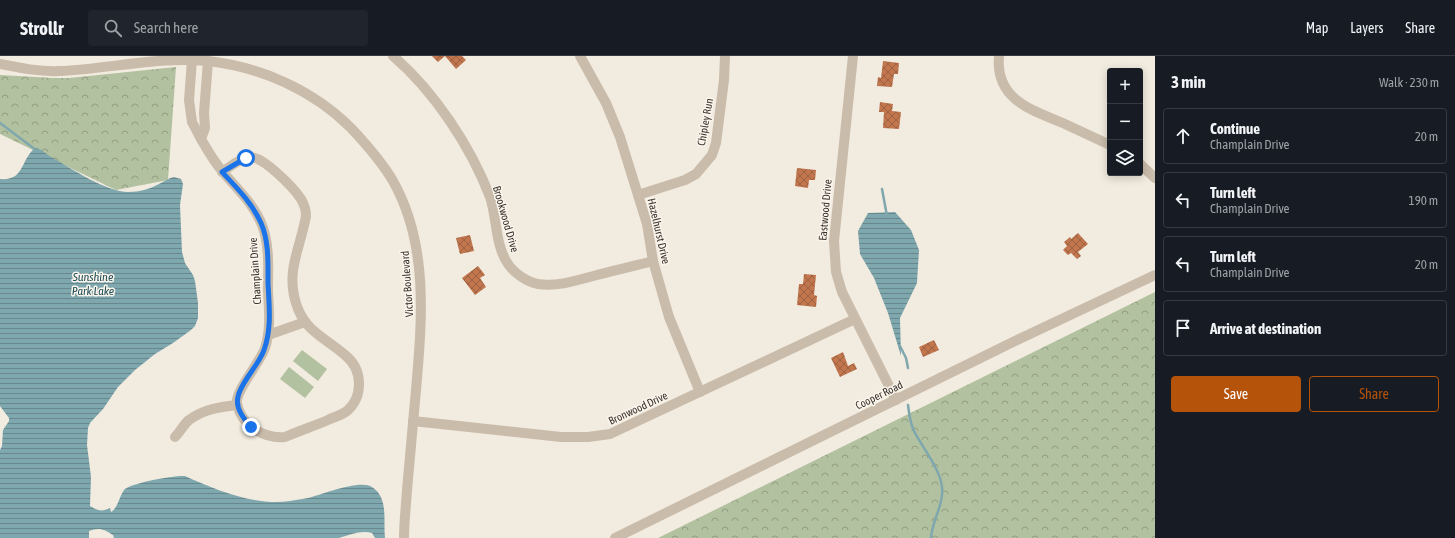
<!DOCTYPE html>
<html lang="en">
<head>
<meta charset="utf-8">
<style>
  :root { --surface:#171b24; --page:#20242c; --text:#f1f3f6; --muted:#9ea1a6; --line:#363941; --accent:#b45309 }
  body { margin:0; font-family:"Asap Condensed",sans-serif; background:var(--page); color:var(--text) }
  .controls { position:absolute; right:12px; top:12px; display:grid; overflow:hidden; border-radius:4px; box-shadow:0 2px 10px #0003 }
  .controls button { width:36px; height:36px; display:grid; place-items:center; padding:0; border:0; border-bottom:1px solid var(--line); background:var(--surface); color:var(--text); font:20px sans-serif }
  .stop { position:absolute; width:12px; height:12px; margin:-9px; border:3px solid #1a73e8; border-radius:50%; background:#fff }
  .stop.end { background:#1a73e8; border-color:#fff; box-shadow:0 1px 4px #0008 }
  .list { margin:0; padding:0; list-style:none }
  h2 { display:flex; justify-content:space-between; align-items:center; height:52px; margin:0; padding:0 16px; font-size:17px }
  h2 small { font-size:13px; font-weight:400; color:var(--muted) }
  .list li { display:grid; grid-template-columns:26px 1fr auto; gap:12px; align-items:center; box-sizing:border-box; height:56px; margin:0 8px 8px; padding:0 8px; border:1px solid var(--line); border-radius:4px }
  .list b { display:block; font-size:15px; white-space:nowrap }
  .list p { margin:0; font-size:13px; white-space:nowrap; color:var(--muted) }
  .list em { font-size:13px; font-style:normal; color:var(--muted) }
  .actions { display:flex; gap:8px; padding:12px 16px }
  .actions a { flex:1; padding:9px 0; border:1px solid var(--accent); border-radius:4px; text-align:center; font-size:14px; color:var(--accent) }
  .actions .main { background:var(--accent); color:#fff }
  .icon { flex:none; width:22px; height:22px; fill:none; stroke:currentColor; stroke-width:2; stroke-linecap:round; stroke-linejoin:round }
  .map { position:relative; flex:none; width:1155px; height:482px; overflow:hidden }
  header { display:flex; align-items:center; gap:24px; box-sizing:border-box; height:56px; padding:0 20px; background:var(--surface); border-bottom:1px solid var(--line) }
  header strong { font-size:19px }
  nav { display:flex; gap:22px; margin-inline-start:auto; font-size:14px }
  .search { width:280px; height:36px; background:var(--page); display:flex; align-items:center; gap:10px; box-sizing:border-box; padding:0 14px; border-radius:4px; color:var(--muted); font-size:15px }
  main { display:flex }
  aside { flex:1; background:var(--surface) }
  .map>svg:first-child { display:block }
  .forest { fill:url(#forest-crowns) }
  .pitch { fill:#b2c19f }
  .water { fill:url(#water-rules) }
  .lines { fill:none; stroke-linecap:round; stroke-linejoin:round }
  .stream { stroke:#7fa7ae; stroke-width:2.5 }
  .building { fill:url(#building-cross-hatch) }
  .minor { stroke:#cabcab; stroke-width:10 }
  .route { stroke:#1a73e8; stroke-width:5 }
  .labels { text-anchor:middle; dominant-baseline:central; stroke-width:3; stroke-linejoin:round; paint-order:stroke }
  .street-label { font-size:11px; fill:#38302a; stroke:#faf5ec }
  .water-label { font-size:12px; font-style:italic; fill:#214f58; stroke:#faf5ec }
</style>
</head>
<body>
<header>
<strong>Strollr</strong>
<div class="search"><svg class="icon" aria-label="search" viewBox="0 0 24 24"><circle cx="10" cy="10" r="6"/><path d="M15 15l6 6"/></svg>Search here</div>
<nav><a>Map</a><a>Layers</a><a>Share</a></nav>
</header>
<main>
<div class="map">
<svg width="1155" height="482" viewBox="0 0 1155 482">
  <defs>
    <pattern id="forest-crowns" width="20" height="18" patternUnits="userSpaceOnUse"><rect width="20" height="18" fill="#b2c19f"/><path d="M2 6a3 3 0 1 1 6 0M12 15a3 3 0 1 1 6 0" fill="none" stroke="#929d82"/></pattern>
    <pattern id="water-rules" width="6" height="5" patternUnits="userSpaceOnUse"><rect width="6" height="5" fill="#7fa7ae"/><path d="M0 2.5h6" fill="none" stroke="#69888e"/></pattern>
    <pattern id="building-cross-hatch" width="8" height="8" patternUnits="userSpaceOnUse"><rect width="8" height="8" fill="#c1764e"/><path d="M0 0l8 8M0 8l8-8" fill="none" stroke="#9e6141"/></pattern>
  </defs>
  <rect width="100%" height="100%" fill="#f2ebdf"/>
  <g class="forest">
    <path d="M176,11L168,124L116,134L0,78V19L53,22H69Z"/>
    <path d="M1155,236V482H658Z"/>
  </g>
  <g class="pitch">
    <path d="M302,294L327,313L318,325L293,305Z"/>
    <path d="M289,311L314,331L305,342L280,323Z"/>
  </g>
  <g class="water">
    <path d="M35,92C41,92 47,99 53,102C72,113 107,136 128,136C140,136 150,133 161,127C165,125 169,122 174,121L181,123L183,128L180,149L182,196L185,207L193,219L195,225L198,247V262L195,270L191,274L173,287L155,298L135,314L118,331L103,353L90,367L88,372L87,389L91,421L90,450C98,455 102,456 110,452L111,456C118,452 119,441 124,434C130,427 175,419 185,420C216,434 254,450 290,445C296,444 302,443 308,442C321,439 360,423 372,431C389,442 383,465 385,482H375L372,477C361,474 350,479 339,482H114L113,479C104,473 99,471 89,475V482H0V394L2,390L3,374L9,365V362L0,350V123C25,125 20,104 35,92Z"/>
    <path d="M895,156L911,174L919,194L917,227L900,262L901,300L888,257L874,222L860,198L858,175L868,157Z"/>
  </g>
  <g class="lines">
    <g class="stream">
      <path d="M0,67L36,94"/>
      <path d="M882,133L887,160"/>
      <path d="M900,290L906,302L908,312"/>
      <path d="M908,349C909,357 910,365 913,373C921,390 940,412 942,431C944,449 932,464 931,482"/>
    </g>
  </g>
  <g class="building">
    <path d="M432,0H462L466,4L456,13L445,0L438,6Z"/>
    <path d="M883,5L899,7L898,18H894L892,31L877,30L878,21L881,22Z"/>
    <path d="M880,46L893,48L892,55L901,56L899,73L883,72L884,56H879Z"/>
    <path d="M797,112L816,114L815,124H809L808,132L795,130Z"/>
    <path d="M1078,177L1088,188L1078,196L1081,200L1077,203L1071,197L1068,199L1063,194L1067,190L1064,186L1070,181L1071,183Z"/>
    <path d="M470,179L474,195L460,198L456,182Z"/>
    <path d="M478,210L485,219L480,222L486,231L475,239L462,222Z"/>
    <path d="M804,218L816,219L814,239L817,240L816,251L797,249L799,228H803Z"/>
    <path d="M934,284L939,294L923,301L919,291Z"/>
    <path d="M843,296L848,310L854,307L857,313L840,321L831,302Z"/>
  </g>
  <g class="lines">
    <g class="minor">
      <path d="M393,0C434,35 471,91 490,141C497,162 495,189 508,208C514,217 527,226 538,228C558,231 578,224 597,219C615,214 634,210 653,205"/>
      <path d="M580,0L606,47L620,81L647,168L653,205L669,261L700,336"/>
      <path d="M853,0L834,185L836,216L842,236L896,344"/>
      <path d="M999,0C995,44 1032,54 1065,68C1080,75 1095,82 1110,89"/>
      <path d="M192,4L189,44L192,66L201,83L205,72L204,57L208,5"/>
      <path d="M0,8C20,12 40,16 60,15C109,13 158,0 208,5C261,11 313,34 351,72C366,88 382,106 393,125C429,189 422,264 416,334C413,367 410,401 407,434C406,450 404,466 404,482"/>
      <path d="M201,83C208,95 214,106 223,116C237,133 254,148 262,169C270,190 268,214 268,235C269,254 271,274 265,292C260,307 234,336 237,348C242,370 264,383 285,381C299,375 314,370 328,364C334,361 342,359 347,355C355,348 359,338 359,328C359,316 355,307 345,299C327,283 308,277 298,253C284,217 300,194 306,160C306,154 304,148 301,143C293,131 263,100 249,101C240,102 230,111 222,116"/>
      <path d="M1140,108L1155,122"/>
      <path d="M638,139L685,124L696,118L712,99L716,87L724,24L725,0"/>
      <path d="M268,279L305,266"/>
      <path d="M413,365L561,381H588L610,378L855,263"/>
      <path d="M175,381C180,376 184,368 189,364C204,353 220,351 237,349"/>
      <path d="M615,482L1015,285L1155,219"/>
    </g>
  </g>
  <g class="lines">
    <path class="route" d="M246,102L222,116C237,132 252,147 261,167C269,185 268,207 268,227C269,249 272,272 264,294C259,309 240,327 238,341C235,352 244,363 251,371"/>
  </g>
  <g class="labels">
    <g class="street-label">
      <text transform="translate(705 66) rotate(-80)">Chipley Run</text>
      <text transform="translate(825 154) rotate(-85)">Eastwood Drive</text>
      <text transform="translate(506 163) rotate(74)">Brookwood Drive</text>
      <text transform="translate(659 175) rotate(77)">Hazelhurst Drive</text>
      <text transform="translate(255 215) rotate(-94)">Champlain Drive</text>
      <text transform="translate(407 228) rotate(-94)">Victor Boulevard</text>
      <text transform="translate(879 339) rotate(-26)">Cooper Road</text>
      <text transform="translate(638 352) rotate(-25)">Bronwood Drive</text>
    </g>
    <g class="water-label">
      <text x="93" y="221">Sunshine<tspan x="93" dy="14">Park Lake</tspan></text>
    </g>
  </g>
</svg>
<div class="controls">
<button>+</button>
<button>−</button>
<button><svg class="icon" aria-label="layers" viewBox="0 0 24 24"><path d="M12 4l9 5-9 5-9-5zM3 14l9 5 9-5"/></svg></button>
</div>
<div class="stop" style="left:246px;top:102px"></div>
<div class="stop end" style="left:251px;top:371px"></div>
</div>
<aside>
<h2>3 min<small>Walk · 230 m</small></h2>
<ul class="list">
<li><svg class="icon" aria-label="ahead" viewBox="0 0 24 24"><path d="M12 20V5M6 11l6-6 6 6"/></svg><div><b>Continue</b><p>Champlain Drive</p></div><em>20 m</em></li>
<li><svg class="icon" aria-label="left" viewBox="0 0 24 24"><path d="M17 20v-9H6M10 6l-5 5 5 5"/></svg><div><b>Turn left</b><p>Champlain Drive</p></div><em>190 m</em></li>
<li><svg class="icon" aria-label="left" viewBox="0 0 24 24"><path d="M17 20v-9H6M10 6l-5 5 5 5"/></svg><div><b>Turn left</b><p>Champlain Drive</p></div><em>20 m</em></li>
<li><svg class="icon" aria-label="arrive" viewBox="0 0 24 24"><path d="M6 21V4h12l-3 4 3 4H6"/></svg><div><b>Arrive at destination</b></div></li>
</ul>
<div class="actions"><a class="main">Save</a><a>Share</a></div>
</aside>
</main>
</body>
</html>
